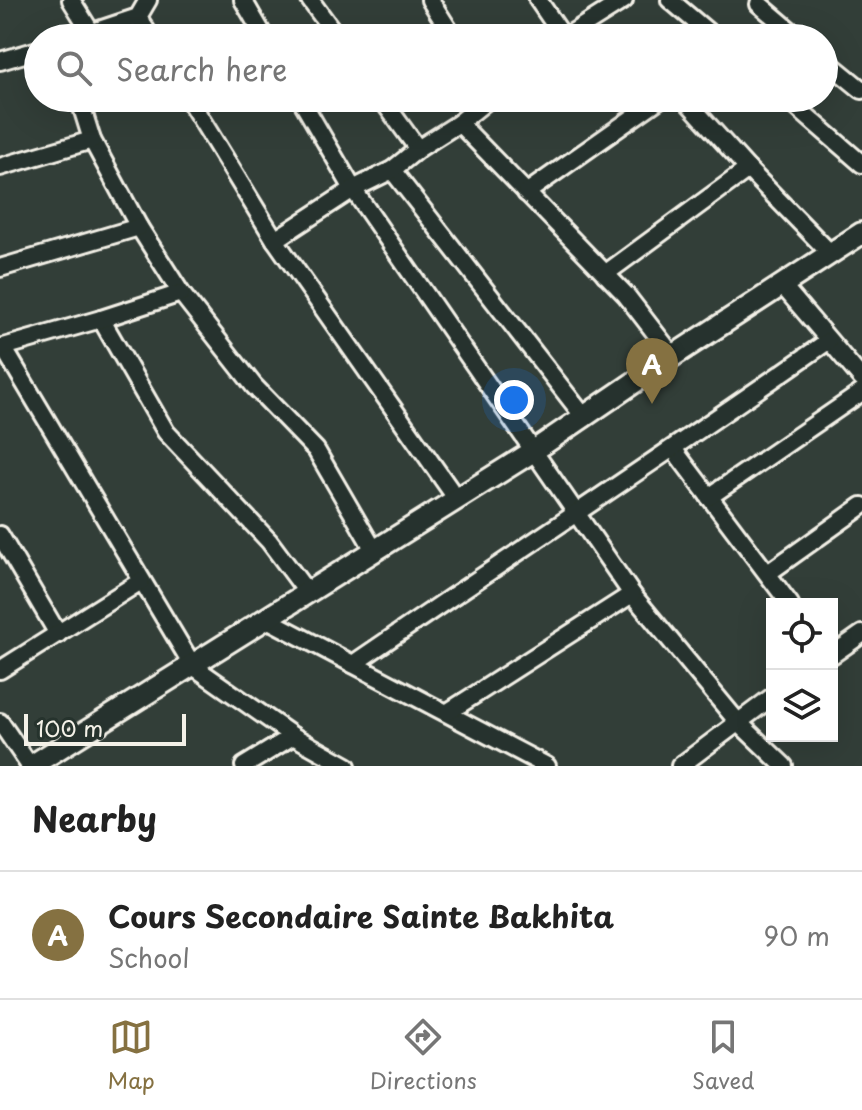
<!DOCTYPE html>
<html lang="en">
<head>
<meta charset="utf-8">
<style>
  :root { --surface:#fff; --page:#f6f6f6; --text:#222; --muted:#767676; --line:#e0e0e0; --accent:#857141 }
  body { margin:0; font-family:"Playpen Sans",sans-serif; background:var(--page); color:var(--text) }
  .controls { position:absolute; right:24px; bottom:24px; display:grid; overflow:hidden; border-radius:0px; box-shadow:0 8px 32px #0002 }
  .controls button { width:72px; height:72px; display:grid; place-items:center; padding:0; border:0; border-bottom:2px solid var(--line); background:var(--surface); color:var(--text); font:40px sans-serif }
  .scale { position:absolute; left:24px; bottom:20px; width:162px; box-sizing:border-box; padding-left:8px; border:4px solid #f4f1e8; border-top:0; font-size:22px; line-height:28px; white-space:nowrap; color:#f4f1e8; -webkit-text-stroke:6px #26332d; paint-order:stroke }
  .you { position:absolute; left:514px; top:400px; width:28px; height:28px; margin:-20px; border:6px solid #fff; border-radius:50%; background:#1a73e8; box-shadow:0 0 0 12px #1a73e833 }
  .badge { display:grid; place-items:center; width:52px; height:52px; border-radius:50%; background:var(--accent); color:#fff; font-size:26px; font-weight:700 }
  .pin { position:absolute; translate:-50% -66px; filter:drop-shadow(0 2px 4px #0008) }
  .pin::after { content:''; position:absolute; top:42px; width:28px; height:24px; background:inherit; clip-path:polygon(0 0,100% 0,50% 100%) }
  .list { margin:0; padding:0; list-style:none }
  h2 { display:flex; justify-content:space-between; align-items:center; height:104px; margin:0; padding:0 32px; font-size:34px }
  h2 small { font-size:26px; font-weight:400; color:var(--muted) }
  .list li { display:grid; grid-template-columns:52px 1fr auto; gap:24px; align-items:center; box-sizing:border-box; height:128px; padding:0 32px; border-top:2px solid var(--line) }
  .list b { display:block; font-size:30px; white-space:nowrap }
  .list p { margin:0; font-size:26px; white-space:nowrap; color:var(--muted) }
  .list em { font-size:26px; font-style:normal; color:var(--muted) }
  .icon { flex:none; width:44px; height:44px; fill:none; stroke:currentColor; stroke-width:2; stroke-linecap:round; stroke-linejoin:round }
  .map { position:relative; flex:none; width:862px; height:766px; overflow:hidden }
  .search { position:absolute; background:var(--surface); box-shadow:0 8px 32px #0002; left:24px; right:24px; top:24px; height:88px; display:flex; align-items:center; gap:20px; box-sizing:border-box; padding:0 28px; border-radius:44px; color:var(--muted); font-size:30px }
  .sheet { height:232px; background:var(--surface) }
  nav { display:flex; justify-content:space-around; align-items:center; box-sizing:border-box; height:112px; border-top:2px solid var(--line); background:var(--surface); font-size:22px; color:var(--muted) }
  nav a { display:grid; justify-items:center; gap:4px }
  nav .on { color:var(--accent) }
  .map>svg:first-child { display:block }
  .lines { fill:none; stroke-linecap:round; stroke-linejoin:round }
  .minor-casing { stroke:#f4f1e8; stroke-width:22 }
  .major-casing { stroke:#f4f1e8; stroke-width:26 }
  .minor { stroke:#26332d; stroke-width:16 }
  .major { stroke:#26332d; stroke-width:20 }
</style>
</head>
<body>
<div class="map">
<svg width="862" height="766" viewBox="0 0 862 766">
  <rect width="100%" height="100%" fill="#323e38"/>
  <filter id="ink" filterUnits="userSpaceOnUse"><feTurbulence type="fractalNoise" baseFrequency=".0125" numOctaves="2"/><feDisplacementMap in="SourceGraphic" scale="16" xChannelSelector="R" yChannelSelector="G"/><feConvolveMatrix kernelMatrix="1 2 1 2 8 2 1 2 1" color-interpolation-filters="sRGB"/></filter>
  <g filter="url(#ink)">
    <g class="lines">
      <defs>
        <g id="minor">
          <path d="M71,0L91,32"/>
          <path d="M243,0L265,38"/>
          <path d="M310,0L338,38"/>
          <path d="M430,0L454,38"/>
          <path d="M538,0L564,38"/>
          <path d="M670,0L715,38"/>
          <path d="M759,4L799,38"/>
          <path d="M138,17L151,38"/>
          <path d="M75,38L138,17L148,0"/>
          <path d="M564,38L624,0"/>
          <path d="M824,59L862,90"/>
          <path d="M0,61L38,50"/>
          <path d="M79,98L92,140L139,227L181,293L254,386L316,450L374,550"/>
          <path d="M188,98L275,240L456,498"/>
          <path d="M300,98L353,189L632,594L737,721L784,766"/>
          <path d="M381,98L418,149"/>
          <path d="M684,98L748,169L830,253"/>
          <path d="M786,98L862,164"/>
          <path d="M459,123L626,295L673,356"/>
          <path d="M0,167L92,140"/>
          <path d="M392,170L585,418"/>
          <path d="M526,193L661,98"/>
          <path d="M275,240L353,189L392,170L418,149L459,123L490,98"/>
          <path d="M0,268L139,227"/>
          <path d="M605,274L748,169"/>
          <path d="M783,286L862,379"/>
          <path d="M101,319L166,432L269,541L307,592"/>
          <path d="M3,347L193,666L293,736L347,766"/>
          <path d="M0,348L101,319L181,293"/>
          <path d="M674,450L790,604"/>
          <path d="M709,497L862,392"/>
          <path d="M0,535L58,634"/>
          <path d="M768,573L862,506"/>
          <path d="M265,618L547,766"/>
          <path d="M832,655L862,634"/>
          <path d="M353,664C511,556 671,451 828,341"/>
          <path d="M0,670L141,581"/>
          <path d="M448,712L632,594"/>
          <path d="M0,722L30,766"/>
          <path d="M244,766L293,736"/>
          <path d="M680,766L772,697"/>
        </g>
        <path id="major" d="M31,766L532,452L673,356L862,233"/>
      </defs>
      <use href="#minor" class="minor-casing"/>
      <use href="#major" class="major-casing"/>
      <use href="#minor" class="minor"/>
      <use href="#major" class="major"/>
    </g>
  </g>
</svg>
<div class="controls">
<button><svg class="icon" aria-label="locate" viewBox="0 0 24 24"><circle cx="12" cy="12" r="6"/><path d="M12 2v4M12 18v4M2 12h4M18 12h4"/></svg></button>
<button><svg class="icon" aria-label="layers" viewBox="0 0 24 24"><path d="M12 4l9 5-9 5-9-5zM3 14l9 5 9-5"/></svg></button>
</div>
<div class="scale">100 m</div>
<div class="you"></div>
<div class="pin badge" style="left:652px;top:404px">A</div>
<div class="search"><svg class="icon" aria-label="search" viewBox="0 0 24 24"><circle cx="10" cy="10" r="6"/><path d="M15 15l6 6"/></svg>Search here</div>
</div>
<section class="sheet">
<h2>Nearby<small></small></h2>
<ul class="list">
<li><span class="badge">A</span><div><b>Cours Secondaire Sainte Bakhita</b><p>School</p></div><em>90 m</em></li>
</ul>
</section>
<nav>
<a class="on"><svg class="icon" aria-label="map" viewBox="0 0 24 24"><path d="M3 6l6-2 6 2 6-2v14l-6 2-6-2-6 2zM9 4v14M15 6v14"/></svg>Map</a>
<a><svg class="icon" aria-label="directions" viewBox="0 0 24 24"><path d="M12 3l9 9-9 9-9-9zM9 14v-3h6M13 9l2 2-2 2"/></svg>Directions</a>
<a><svg class="icon" aria-label="saved" viewBox="0 0 24 24"><path d="M7 4h10v16l-5-4-5 4z"/></svg>Saved</a>
</nav>
</body>
</html>
